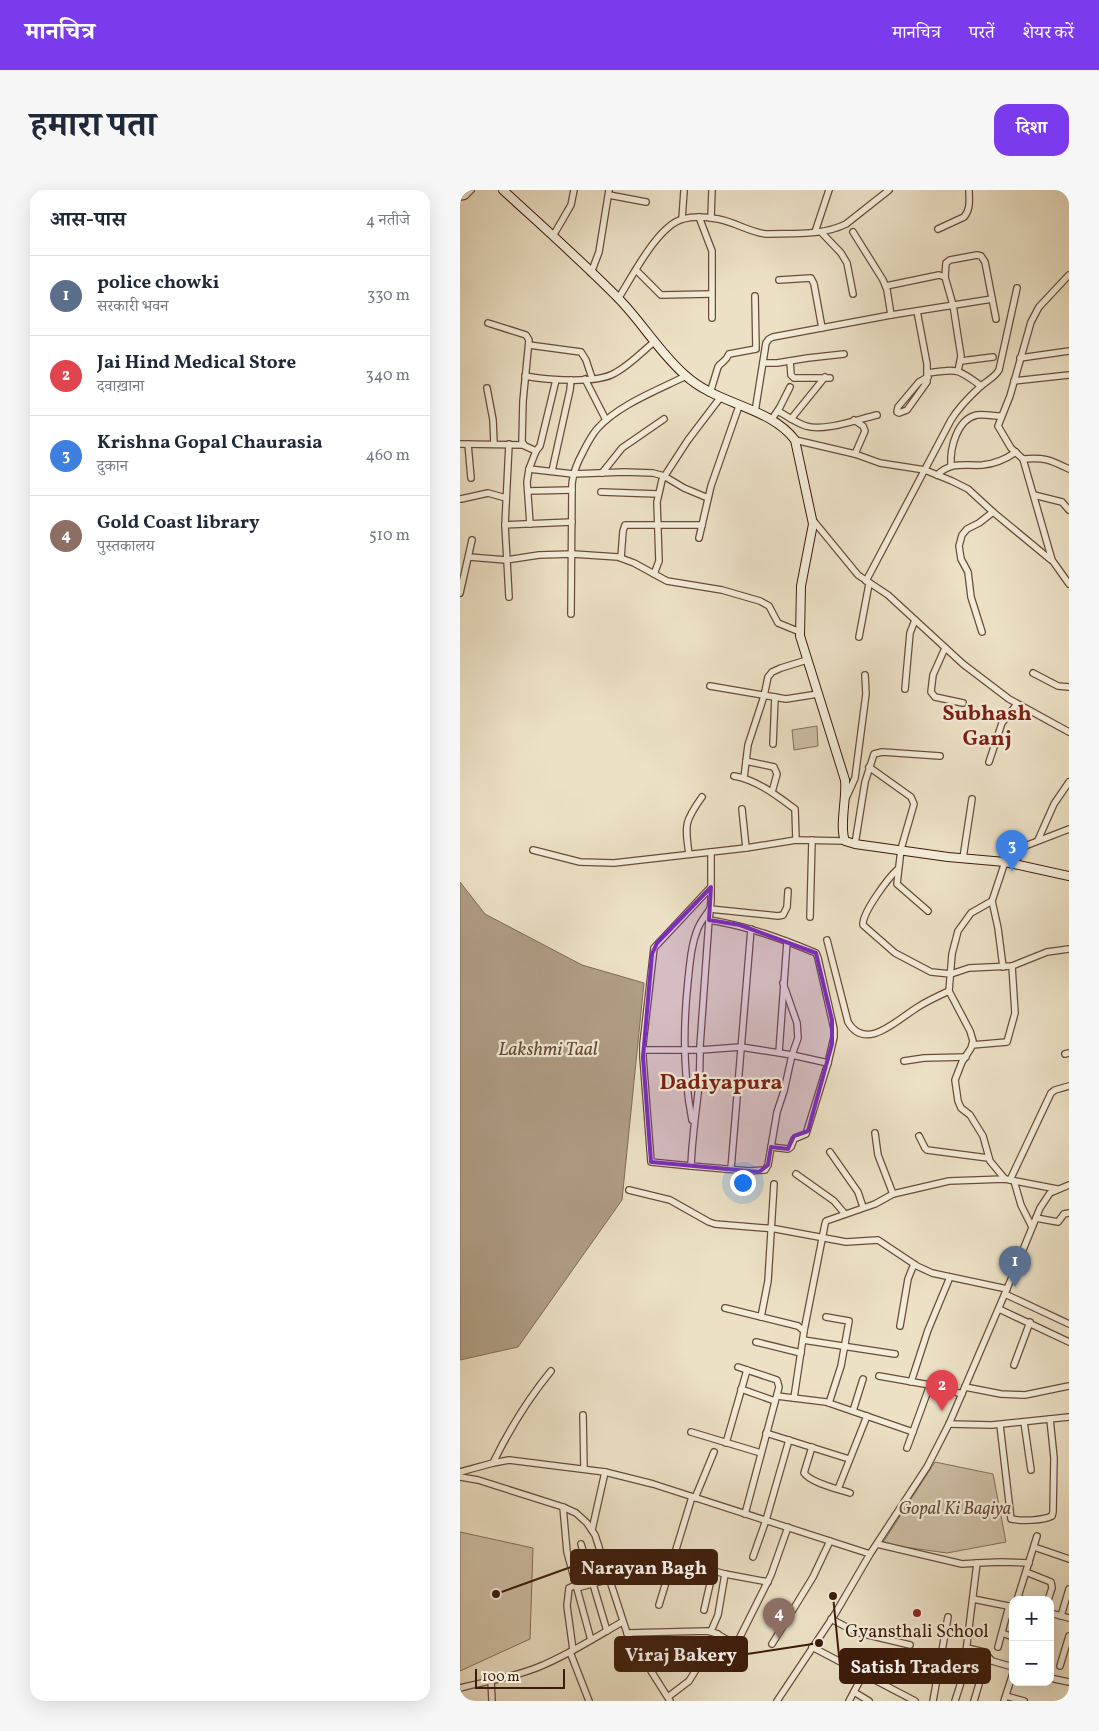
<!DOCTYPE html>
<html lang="hi">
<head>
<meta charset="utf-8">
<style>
  :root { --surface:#fff; --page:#f6f6f7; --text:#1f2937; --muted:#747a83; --line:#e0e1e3; --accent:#7c3aed }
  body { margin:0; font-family:Vollkorn,"Noto Serif Devanagari",serif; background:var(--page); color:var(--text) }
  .controls { position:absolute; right:15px; bottom:15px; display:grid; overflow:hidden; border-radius:10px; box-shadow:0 5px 20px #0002 }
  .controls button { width:45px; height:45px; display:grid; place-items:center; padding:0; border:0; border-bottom:1px solid var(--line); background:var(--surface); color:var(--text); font:25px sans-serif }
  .scale { position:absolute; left:15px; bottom:12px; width:90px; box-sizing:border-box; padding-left:5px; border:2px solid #3c1b0a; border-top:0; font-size:14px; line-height:18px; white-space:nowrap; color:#3c1b0a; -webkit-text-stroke:4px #f3ecd9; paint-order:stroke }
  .you { position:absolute; left:282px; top:992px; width:18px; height:18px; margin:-12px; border:4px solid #fff; border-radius:50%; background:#1a73e8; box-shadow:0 0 0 8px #1a73e833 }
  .badge { display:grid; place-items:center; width:32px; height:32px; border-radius:50%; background:var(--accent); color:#fff; font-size:16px; font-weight:700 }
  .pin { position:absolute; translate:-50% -41px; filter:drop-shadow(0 1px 2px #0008) }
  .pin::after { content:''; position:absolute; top:26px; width:18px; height:15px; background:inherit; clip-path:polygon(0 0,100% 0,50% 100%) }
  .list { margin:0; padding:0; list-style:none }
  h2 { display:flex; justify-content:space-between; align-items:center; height:65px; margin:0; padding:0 20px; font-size:21px }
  h2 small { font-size:16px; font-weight:400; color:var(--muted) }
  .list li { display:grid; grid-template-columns:32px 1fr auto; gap:15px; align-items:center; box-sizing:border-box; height:80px; padding:0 20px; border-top:1px solid var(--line) }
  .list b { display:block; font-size:19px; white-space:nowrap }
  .list p { margin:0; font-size:16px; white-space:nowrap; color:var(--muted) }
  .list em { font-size:16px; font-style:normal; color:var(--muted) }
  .map { position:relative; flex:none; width:609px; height:1511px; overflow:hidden; border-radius:15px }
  header { display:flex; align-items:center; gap:30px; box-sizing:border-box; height:70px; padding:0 25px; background:var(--accent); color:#fff }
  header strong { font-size:24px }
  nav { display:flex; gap:28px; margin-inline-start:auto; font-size:18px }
  .intro { display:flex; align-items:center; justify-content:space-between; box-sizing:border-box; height:120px; padding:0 30px }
  h1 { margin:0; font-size:35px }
  .button { padding:12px 22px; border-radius:15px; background:var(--accent); color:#fff; font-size:18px; font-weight:700 }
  main { display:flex; gap:30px; padding:0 30px }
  aside { flex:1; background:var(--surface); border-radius:15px; box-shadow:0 5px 20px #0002 }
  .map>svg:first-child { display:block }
  .green { fill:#cebfa5; stroke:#856d58 }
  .water { fill:#b09e85; stroke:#826a54 }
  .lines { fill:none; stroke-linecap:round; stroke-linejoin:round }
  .minor-casing { stroke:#684c39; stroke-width:8 }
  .secondary-casing { stroke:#3c1b0a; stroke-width:10 }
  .minor { stroke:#f3ecd9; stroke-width:5.5 }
  .secondary { stroke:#f3ecd9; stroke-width:8 }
  .marked { fill:#7b2cbf; fill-opacity:0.2; stroke:#7b2cbf; stroke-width:4; stroke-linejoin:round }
  .poi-dot { fill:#8f2418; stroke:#f3ecd9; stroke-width:2 }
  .labels { text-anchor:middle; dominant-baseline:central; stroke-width:4.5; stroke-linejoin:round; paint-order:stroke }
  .park-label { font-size:18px; font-style:italic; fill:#684c38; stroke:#f3ecd9 }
  .poi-label { font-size:18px; fill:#3c1b0a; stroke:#f3ecd9 }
  .water-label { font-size:19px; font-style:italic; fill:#654935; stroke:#f3ecd9 }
  .district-label { font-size:22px; font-weight:bold; fill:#7a1f14; stroke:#f3ecd9 }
  .leader { fill:none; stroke:#3c1b0a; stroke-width:2 }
  .callout-dot { fill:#3c1b0a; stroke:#f3ecd9; stroke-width:2 }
  .callout { fill:#3c1b0a; stroke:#3c1b0a; stroke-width:2 }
  .callout-label { font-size:19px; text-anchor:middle; font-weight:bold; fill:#fff }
</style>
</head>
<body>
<header>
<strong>मानचित्र</strong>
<nav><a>मानचित्र</a><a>परतें</a><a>शेयर करें</a></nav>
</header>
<div class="intro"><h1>हमारा पता</h1><a class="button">दिशा</a></div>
<main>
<aside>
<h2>आस-पास<small>4 नतीजे</small></h2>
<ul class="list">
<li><span class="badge" style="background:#5c6f8a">1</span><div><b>police chowki</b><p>सरकारी भवन</p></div><em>330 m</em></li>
<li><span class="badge" style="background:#e0444e">2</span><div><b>Jai Hind Medical Store</b><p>दवाख़ाना</p></div><em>340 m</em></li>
<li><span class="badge" style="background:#3f7fe0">3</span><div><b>Krishna Gopal Chaurasia</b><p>दुकान</p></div><em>460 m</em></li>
<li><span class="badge" style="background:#8d6e63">4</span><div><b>Gold Coast library</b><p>पुस्तकालय</p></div><em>510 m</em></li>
</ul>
</aside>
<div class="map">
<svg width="609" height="1511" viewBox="0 0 609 1511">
  <rect width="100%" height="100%" fill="#ece1c5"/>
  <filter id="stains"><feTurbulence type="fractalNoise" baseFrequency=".004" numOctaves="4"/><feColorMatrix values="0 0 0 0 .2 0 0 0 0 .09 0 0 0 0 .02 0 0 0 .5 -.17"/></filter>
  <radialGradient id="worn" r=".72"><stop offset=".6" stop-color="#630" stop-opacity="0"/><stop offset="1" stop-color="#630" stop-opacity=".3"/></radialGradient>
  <g class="green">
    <path d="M357,536L358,556L334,560L332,540Z"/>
    <path d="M475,1272L533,1284L546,1352L487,1363L422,1354Z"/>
    <path d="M0,1342L73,1358L70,1449L0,1481Z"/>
  </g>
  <path class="water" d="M0,692L25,724L122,775L184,793L162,1010L58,1157L0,1170Z"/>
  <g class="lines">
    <defs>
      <g id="minor">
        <path d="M149,5L186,12"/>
        <path d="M0,7L5,6L11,0"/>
        <path d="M239,27L252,61V128"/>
        <path d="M251,28L252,0"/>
        <path d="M222,29L224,1"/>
        <path d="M478,39L504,27C511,19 509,9 509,0"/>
        <path d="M355,42L369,0"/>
        <path d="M361,42L381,63L387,73L393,104"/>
        <path d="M393,42L423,90L427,100L431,125"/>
        <path d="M93,46L111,15L114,0"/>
        <path d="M176,80L201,105L251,104"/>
        <path d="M131,83L139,62L149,0"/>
        <path d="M609,85L579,117L571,132L550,206L538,236L551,258L563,269L592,370L609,394"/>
        <path d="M485,87L486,73L490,70L517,65L521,66L525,72L536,129"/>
        <path d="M319,90L351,88L354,94L362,138"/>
        <path d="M426,96L479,85L485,87L493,115L501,166L498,181"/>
        <path d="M158,109C172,87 198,35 223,29C234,26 247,27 258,29C275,32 289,42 306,44C332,43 362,46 386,34L429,0"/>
        <path d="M457,121L467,174V192L447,220L439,223L437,222L438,217L459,192L468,187"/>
        <path d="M28,133L66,145L69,150L63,211L62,252L65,256L76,261L69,279L67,292L70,334"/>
        <path d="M69,155L121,162L126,170L132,188"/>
        <path d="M560,168L609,161"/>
        <path d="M330,171L331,185L334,188H370"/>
        <path d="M501,171L533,167"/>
        <path d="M303,173H317L348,168L384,164"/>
        <path d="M468,183C497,179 497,178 521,196"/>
        <path d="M65,186C86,190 137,194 155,183C170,175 182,162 195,151"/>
        <path d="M125,189L146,230"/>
        <path d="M554,191L609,185"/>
        <path d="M27,198L33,230L34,254"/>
        <path d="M250,203L258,177C262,171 265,173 269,164L296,159L295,106"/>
        <path d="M318,221C327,226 336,233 346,236C364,242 399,229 417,225"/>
        <path d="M295,222L306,153L309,149L313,147L431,125L532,109"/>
        <path d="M312,229L320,217L330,197"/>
        <path d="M331,229L365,187"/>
        <path d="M394,230L403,236L405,241L395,264"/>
        <path d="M335,250L395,264L420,273L465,280L492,291L508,299L533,322L591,370"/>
        <path d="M0,254L63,255"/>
        <path d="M8,254L11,288"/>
        <path d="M76,261L80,256L96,190"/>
        <path d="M563,269C585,267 590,270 609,279"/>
        <path d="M491,275C490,258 497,229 517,225C525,224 534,226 541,226"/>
        <path d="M69,279L113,284L164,282L193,283L204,286L224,298L248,308"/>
        <path d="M92,281L110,200L111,190"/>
        <path d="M142,283L162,258L204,229"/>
        <path d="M477,285C492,271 504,276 522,275C534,274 546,269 556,262"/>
        <path d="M68,301L112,300"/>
        <path d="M141,302L198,304"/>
        <path d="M574,305L602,312L609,320"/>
        <path d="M1,309L28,303L46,308"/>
        <path d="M352,329L398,385L428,405L503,474L549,509L609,542"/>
        <path d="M45,335L112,332"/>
        <path d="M239,348L251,296L279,216"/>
        <path d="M9,367L46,370L79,365L113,364L158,367L174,373L207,391L262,400L300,411L309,416L318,433L340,442"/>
        <path d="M161,368L163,341L165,335H242"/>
        <path d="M194,384L199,371L197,312L202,290L228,250L260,208"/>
        <path d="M406,391L491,230C499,217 510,206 521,196C527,191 535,187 539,180L557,98"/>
        <path d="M0,403L12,350"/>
        <path d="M49,407L45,335L49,254"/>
        <path d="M111,424L112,294C113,282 117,273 123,262C127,254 131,246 137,239C158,215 198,200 226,186"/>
        <path d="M522,442L511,407L508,382L501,369L499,356L502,345L507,339L519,333L533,322"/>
        <path d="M399,447L409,394"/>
        <path d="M485,458L473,485L471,502L475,507L503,513"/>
        <path d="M573,483L598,496L609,497"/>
        <path d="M250,496L326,509L358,504"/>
        <path d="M445,499L450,443L455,430"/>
        <path d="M313,554L315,507"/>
        <path d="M286,571L314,577L317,584L312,602"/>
        <path d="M529,572L542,533L557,514"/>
        <path d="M409,577L451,607L454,614L441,659L437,694L468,721"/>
        <path d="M274,586C297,590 316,605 335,619L336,650"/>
        <path d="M284,588L288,555L304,506L308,487L312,482L321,478L347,470"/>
        <path d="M386,608L395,588L406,504L405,485"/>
        <path d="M282,619L286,658"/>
        <path d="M578,650L594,614L609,592"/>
        <path d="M395,654L405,592L414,564L422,562L480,566"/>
        <path d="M73,660L120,672L154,673L286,658L336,650L385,651"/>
        <path d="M229,664C225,635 224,632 242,607"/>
        <path d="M503,668L512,609"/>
        <path d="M554,674L565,656L609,639"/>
        <path d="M438,679C428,688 402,723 403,735L435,763L471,782L491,784L509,778L552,776L587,762L609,759"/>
        <path d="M532,711L511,723L498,741L492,764L489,801L510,841L513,851L511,858L502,872L495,890L498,911L501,918L510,925L523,946L530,971L545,989"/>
        <path d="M350,727L352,650"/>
        <path d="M249,730C287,736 320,748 356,763L358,768L374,839V847L368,873L346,944L334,949L331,957L328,959L311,957"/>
        <path d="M367,750L388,832C406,863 439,828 458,817C467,811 478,806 489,801"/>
        <path d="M543,777L538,738L532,711L545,672"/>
        <path d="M323,793L337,833L338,848L332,865L368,873"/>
        <path d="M512,855L547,852L555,823L552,776"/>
        <path d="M183,860H240L281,857L332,865L324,901L317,922L308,975L305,980L289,981L231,976C232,951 235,928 238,904C240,888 240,872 240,856L249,730L251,711V662"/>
        <path d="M319,862L327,752"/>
        <path d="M605,864L609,863"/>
        <path d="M444,871L464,868L506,867"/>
        <path d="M232,930C223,884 223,838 228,791C230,773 231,755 238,738C241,731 246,725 250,719L318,726L323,725L327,717L328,701"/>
        <path d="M415,943L418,965L433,1004"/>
        <path d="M459,946L465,958L467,960L528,968"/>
        <path d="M370,962L398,1002L403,1017"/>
        <path d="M231,976L191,972L183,867V854L194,758L251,697"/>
        <path d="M271,979L291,739"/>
        <path d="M336,984L374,1011L385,1024"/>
        <path d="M550,990L591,903L595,900L609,896"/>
        <path d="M554,991L561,1015L572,1037"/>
        <path d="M169,1000L210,1010L249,1032L255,1034L316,1039L386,1052L418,1050L457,1076L472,1083L547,1099"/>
        <path d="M576,1028L598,1032L604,1024L609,1023"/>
        <path d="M545,1104L609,1134"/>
        <path d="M265,1118L338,1136L344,1141L334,1208"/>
        <path d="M539,1119L609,1152"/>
        <path d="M301,1127L308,1091L314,994"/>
        <path d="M366,1127L389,1131L381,1176L369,1213"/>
        <path d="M440,1136L448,1089L454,1074"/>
        <path d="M344,1141L365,1034L366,1031L415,1014L433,1004L489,991L545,989L597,999"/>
        <path d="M343,1150L435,1164"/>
        <path d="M296,1152L341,1163"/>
        <path d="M554,1175L570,1132"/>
        <path d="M278,1177L317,1190L319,1197L285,1324"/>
        <path d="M419,1186L470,1195L502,1204"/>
        <path d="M451,1192L468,1140L490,1087"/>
        <path d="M505,1197L541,1204L565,1205L609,1196"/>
        <path d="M281,1199L315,1211"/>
        <path d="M317,1206L366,1212L453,1242"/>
        <path d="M393,1221L403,1189"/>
        <path d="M123,1225L124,1279"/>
        <path d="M564,1232L571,1280"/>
        <path d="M489,1234L532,1235L609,1227"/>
        <path d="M540,1235L551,1329C562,1331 581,1331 592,1326L593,1322L594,1268L590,1229"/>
        <path d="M231,1242L301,1263"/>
        <path d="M306,1243L389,1269"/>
        <path d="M266,1253L287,1180"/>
        <path d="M352,1257L344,1283C351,1293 378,1299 390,1303"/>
        <path d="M447,1258L470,1195"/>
        <path d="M33,1273C49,1240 68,1209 91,1181"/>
        <path d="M0,1282L33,1273L49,1270L145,1282L193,1294L410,1364"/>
        <path d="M0,1287L18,1290L103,1317L116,1323L127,1333L135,1345L167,1443L210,1511"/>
        <path d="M378,1299L407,1226"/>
        <path d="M235,1308L254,1262"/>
        <path d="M103,1317L107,1362L131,1450"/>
        <path d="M132,1340L145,1282"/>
        <path d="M121,1354L147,1441"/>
        <path d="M417,1354L502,1374L517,1373L503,1486L495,1511"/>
        <path d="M574,1357L609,1369"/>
        <path d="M293,1367L306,1330L329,1250"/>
        <path d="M517,1373L541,1372L569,1373"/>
        <path d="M239,1377L265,1384L308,1392"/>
        <path d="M566,1382L591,1392L592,1398L588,1410"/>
        <path d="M117,1398L150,1389"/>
        <path d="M513,1409L553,1417"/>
        <path d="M557,1410L577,1346"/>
        <path d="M199,1415L232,1307"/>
        <path d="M244,1420L253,1381"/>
        <path d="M590,1423L609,1428"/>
        <path d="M601,1426L609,1399"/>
        <path d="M371,1429L396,1442L450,1455"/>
        <path d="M251,1441L258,1425L265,1384"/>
        <path d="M167,1443L247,1441L255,1443L275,1454L277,1453L311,1385L328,1337"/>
        <path d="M542,1443L553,1447"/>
        <path d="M312,1454L353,1387L370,1351"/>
        <path d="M352,1457L455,1511"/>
        <path d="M538,1457L549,1416"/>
        <path d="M507,1458L524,1462L532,1471L553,1477"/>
        <path d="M113,1460L107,1416L109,1398L116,1395"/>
        <path d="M110,1462L129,1511"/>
        <path d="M600,1476L609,1446"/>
        <path d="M590,1488L609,1492"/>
        <path d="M31,1490L32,1511"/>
        <path d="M0,1498C27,1491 56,1487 81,1476C110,1464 136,1447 162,1432"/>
        <path d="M394,1502L409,1511"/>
        <path d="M546,1506L564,1511"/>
        <path d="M208,1507L229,1491L258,1444"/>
        <path d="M317,1511L375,1424L410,1364L467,1277L489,1234L552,1087L580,1018L590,1003L609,995"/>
        <path d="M389,1511L404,1483"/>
        <path d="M473,1511L488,1427"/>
        <path d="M514,1511L527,1467"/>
        <path d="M544,1511L553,1483"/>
      </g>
      <path id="secondary" d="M43,0C82,36 123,72 160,110C183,134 200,163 225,185C257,215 309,216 335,250L353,334L341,396L340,446L385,590C387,608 379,637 385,651L395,654L488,667L545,672L609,686"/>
    </defs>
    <use href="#minor" class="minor-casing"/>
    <use href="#secondary" class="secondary-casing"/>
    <use href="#minor" class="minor"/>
    <use href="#secondary" class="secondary"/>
  </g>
  <path class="marked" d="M251,697L249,730L280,735L356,763L372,830V854L348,941L334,946L328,959L311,957L308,975L299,982L191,972L183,867L192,764L197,753Z"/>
  <circle class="poi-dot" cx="457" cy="1423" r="5"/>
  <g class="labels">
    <g class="park-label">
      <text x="495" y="1319">Gopal Ki Bagiya</text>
    </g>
    <g class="poi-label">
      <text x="457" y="1442">Gyansthali School</text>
    </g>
    <g class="water-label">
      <text x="88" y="860">Lakshmi Taal</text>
    </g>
    <g class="district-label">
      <text x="527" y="524">Subhash<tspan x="527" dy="25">Ganj</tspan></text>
      <text x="261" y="893">Dadiyapura</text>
    </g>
  </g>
  <path class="leader" d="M36 1404L111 1377M359 1453L287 1464M373 1406L380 1476"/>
  <g class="callout-dot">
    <circle cx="36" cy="1404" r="5"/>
    <circle cx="359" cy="1453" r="5"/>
    <circle cx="373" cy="1406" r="5"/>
  </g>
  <g class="callout">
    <rect x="111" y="1360" width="146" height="34" rx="5"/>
    <rect x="155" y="1447" width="132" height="34" rx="5"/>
    <rect x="380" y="1459" width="150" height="34" rx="5"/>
  </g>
  <g class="callout-label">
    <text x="184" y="1384">Narayan Bagh</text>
    <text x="221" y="1471">Viraj Bakery</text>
    <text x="455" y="1483">Satish Traders</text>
  </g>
  <rect width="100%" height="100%" filter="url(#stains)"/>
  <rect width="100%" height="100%" fill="url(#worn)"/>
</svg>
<div class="controls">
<button>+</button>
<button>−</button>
</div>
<div class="scale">100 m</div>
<div class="you"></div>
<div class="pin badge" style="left:555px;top:1097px;background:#5c6f8a">1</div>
<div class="pin badge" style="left:482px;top:1221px;background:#e0444e">2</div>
<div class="pin badge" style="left:552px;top:681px;background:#3f7fe0">3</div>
<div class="pin badge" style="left:319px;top:1449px;background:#8d6e63">4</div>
</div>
</main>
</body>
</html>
